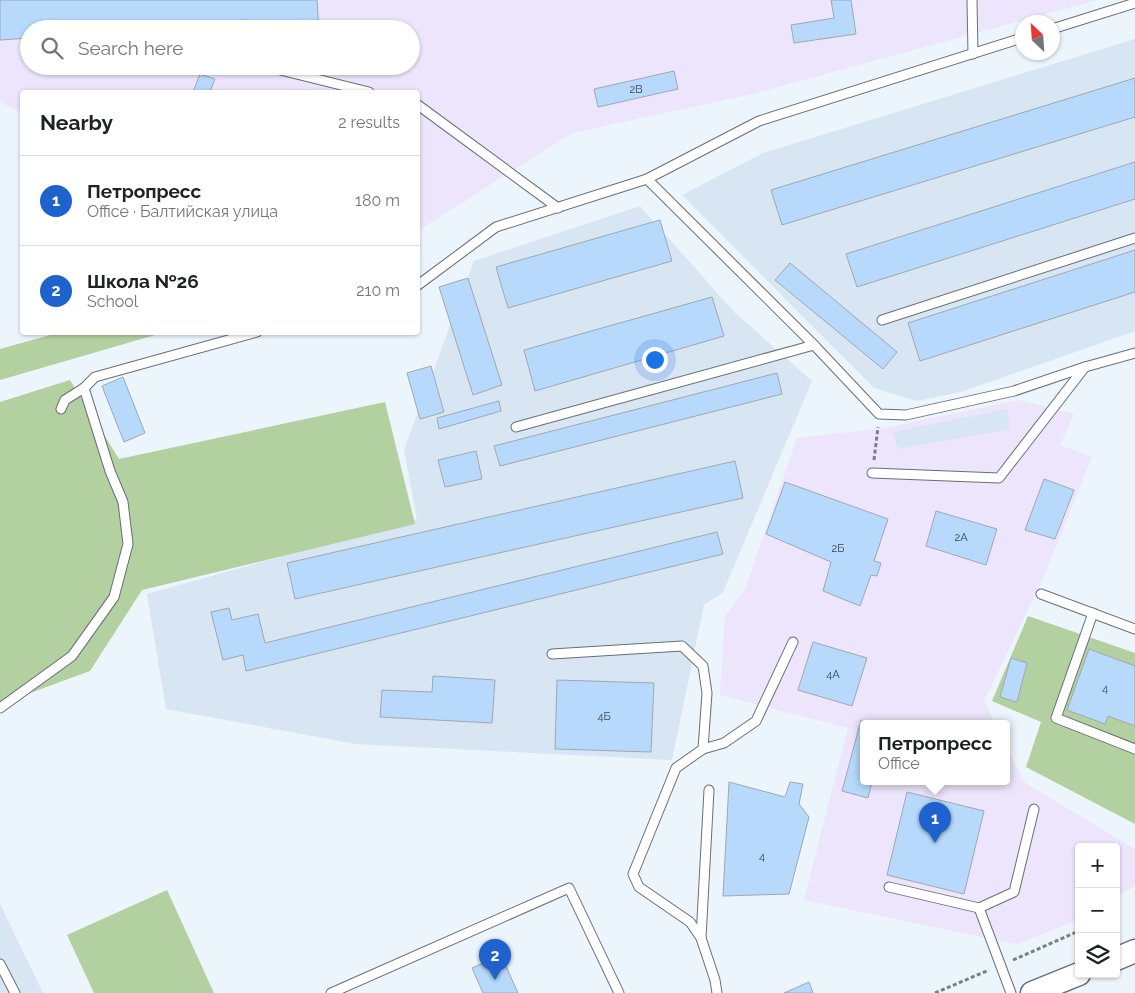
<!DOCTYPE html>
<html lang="en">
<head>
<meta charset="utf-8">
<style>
  :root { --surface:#fff; --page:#f2f2f2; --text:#202124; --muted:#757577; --line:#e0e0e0; --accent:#1e62ce }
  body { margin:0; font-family:Raleway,sans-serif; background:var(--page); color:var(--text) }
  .controls { position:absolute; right:15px; bottom:15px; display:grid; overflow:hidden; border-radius:5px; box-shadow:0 1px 4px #0004 }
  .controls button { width:45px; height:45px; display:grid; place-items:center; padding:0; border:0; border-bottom:1px solid var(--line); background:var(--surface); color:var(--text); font:25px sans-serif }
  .compass { position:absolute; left:1015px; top:15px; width:45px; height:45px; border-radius:50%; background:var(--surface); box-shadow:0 1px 4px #0004; rotate:335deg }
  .you { position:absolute; left:654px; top:359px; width:18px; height:18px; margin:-12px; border:4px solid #fff; border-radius:50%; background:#1a73e8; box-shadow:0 0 0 8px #1a73e833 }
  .badge { display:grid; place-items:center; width:32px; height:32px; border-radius:50%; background:var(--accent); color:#fff; font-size:16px; font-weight:700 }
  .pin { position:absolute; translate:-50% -41px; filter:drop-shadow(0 1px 2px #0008) }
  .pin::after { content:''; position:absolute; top:26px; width:18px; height:15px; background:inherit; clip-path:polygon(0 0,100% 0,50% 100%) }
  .popup { position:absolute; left:860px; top:720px; width:150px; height:65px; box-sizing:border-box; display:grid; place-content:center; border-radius:5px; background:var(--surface); filter:drop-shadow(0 1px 4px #0005); font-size:16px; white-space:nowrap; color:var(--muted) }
  .popup b { font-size:19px; color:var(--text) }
  .popup::after { content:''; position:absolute; left:50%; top:100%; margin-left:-10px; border:10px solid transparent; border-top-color:var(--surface) }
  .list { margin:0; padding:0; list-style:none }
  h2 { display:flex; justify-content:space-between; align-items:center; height:65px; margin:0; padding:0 20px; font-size:21px }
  h2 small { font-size:16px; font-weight:400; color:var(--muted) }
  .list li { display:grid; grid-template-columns:32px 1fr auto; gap:15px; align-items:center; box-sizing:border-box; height:90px; padding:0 20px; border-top:1px solid var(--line) }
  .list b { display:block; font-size:19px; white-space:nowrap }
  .list p { margin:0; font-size:16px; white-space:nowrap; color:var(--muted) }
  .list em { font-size:16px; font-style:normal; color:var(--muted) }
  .icon { flex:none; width:28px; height:28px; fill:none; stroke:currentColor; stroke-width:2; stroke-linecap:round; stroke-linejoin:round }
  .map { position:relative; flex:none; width:1135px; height:993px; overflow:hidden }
  .search { position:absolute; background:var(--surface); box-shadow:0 1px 4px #0004; left:20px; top:20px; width:400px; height:55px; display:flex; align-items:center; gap:12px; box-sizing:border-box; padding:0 18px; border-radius:28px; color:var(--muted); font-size:19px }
  .panel { position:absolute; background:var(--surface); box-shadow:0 1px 4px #0004; left:20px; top:90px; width:400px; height:245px; border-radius:5px }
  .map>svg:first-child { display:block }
  .commercial { fill:#ece5fb; fill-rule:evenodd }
  .built { fill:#d8e5f3 }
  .green { fill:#b3d0a0 }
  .building { fill:#b7d9fc; stroke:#a0a8af }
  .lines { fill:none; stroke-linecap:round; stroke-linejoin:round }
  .service-casing { stroke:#686f76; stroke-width:11 }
  .tertiary-casing { stroke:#686f76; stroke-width:25 }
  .path { stroke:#797f84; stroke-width:3; stroke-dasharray:4 2.5; stroke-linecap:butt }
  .service { stroke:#fff; stroke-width:9 }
  .tertiary { stroke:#fff; stroke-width:22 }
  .labels { text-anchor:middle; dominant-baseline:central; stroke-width:4; stroke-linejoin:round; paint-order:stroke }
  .number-label { font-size:11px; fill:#38424c }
</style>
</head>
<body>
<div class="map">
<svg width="1135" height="993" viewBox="0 0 1135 993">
  <rect width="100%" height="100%" fill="#ecf4fc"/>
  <g class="commercial">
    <path d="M0,0H1097L748,95L572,133L425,226L418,228V92H22V113L0,102ZM29,29H411V66H29Z"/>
    <path d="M1019,400L1074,414L1060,445L1092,457L1045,574L984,701L995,724H864V782H1006V746L1024,782L1135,849V885L1116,898V847H1079V920L1016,944L804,900L848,728L720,695L725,616L745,590L797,438L884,428Z"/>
  </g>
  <g class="built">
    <path d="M1135,39V331L961,392L916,401L874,388L682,195L763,153Z"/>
    <path d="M640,206L735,313L812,381L723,592L704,605L672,760L356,744L166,709L147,594L417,519L404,450L474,261Z"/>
    <path d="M1007,409L1010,429L898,449L893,432Z"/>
    <path d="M0,904L1,906L43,993H0Z"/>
  </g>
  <g class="green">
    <path d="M61,332H162V333L0,380V349Z"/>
    <path d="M70,380L119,459L385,402L415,524L142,590L90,671L0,704V402Z"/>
    <path d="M1028,616L1135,653V824L1026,767L1041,722L992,701Z"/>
    <path d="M167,890L214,993H94L67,935Z"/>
  </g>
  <g class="building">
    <path d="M0,0H317L319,29H248L247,20L137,29H29V38L0,40Z"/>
    <path d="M831,0H851L856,34L794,43L791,25L834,18Z"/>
    <path d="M674,71L678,89L598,107L594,89Z"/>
    <path d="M200,74L215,79L210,92H193Z"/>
    <path d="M1135,78V117L782,225L771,190Z"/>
    <path d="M1135,162V199L857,287L846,254Z"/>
    <path d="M660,220L672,261L508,308L496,267Z"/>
    <path d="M1135,250V292L920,361L908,323Z"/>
    <path d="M790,263L897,352L883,369L775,280Z"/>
    <path d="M468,278L502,385L473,395L439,287Z"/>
    <path d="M712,297L724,336L535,391L524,350Z"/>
    <path d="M431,366L444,412L420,419L407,373Z"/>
    <path d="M777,373L782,394L500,466L494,446Z"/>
    <path d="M123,377L145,433L124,442L102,386Z"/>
    <path d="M499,401L501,411L439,429L437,418Z"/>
    <path d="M476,451L482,479L445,487L438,460Z"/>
    <path d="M735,461L743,498L295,599L287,563Z"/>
    <path d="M1044,479L1074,490L1055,539L1025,530Z"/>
    <path d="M785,482L888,519L874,561L881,563L877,576L871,575L860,606L823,591L831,562L766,534Z"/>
    <path d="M936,511L997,529L986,565L926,546Z"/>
    <path d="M717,532L723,554L246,671L243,655L223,660L211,612L229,608L232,620L258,614L265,643Z"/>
    <path d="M813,642L867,658L852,706L798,690Z"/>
    <path d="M1089,649L1135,666V726L1108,716L1105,724L1067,710Z"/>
    <path d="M1011,658L1027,663L1017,702L1000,697Z"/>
    <path d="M433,676L495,680L492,723L380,717L382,690L432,692Z"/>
    <path d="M557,680L654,683L651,752L555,749Z"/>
    <path d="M861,720L876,724H864V782H872L868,798L842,791Z"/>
    <path d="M729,782L785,797L790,782L803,784L799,804L809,817L789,894L723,896Z"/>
    <path d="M907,792L984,811L964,894L887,875Z"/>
    <path d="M501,955L518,993H483L472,968Z"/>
    <path d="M809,982L813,993H784Z"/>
  </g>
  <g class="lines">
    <defs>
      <g id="service">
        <path d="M972,0L973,54"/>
        <path d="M1052,29L1135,3"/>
        <path d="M264,66L369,92"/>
        <path d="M418,105L558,208"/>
        <path d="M647,179L814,345L879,414L906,415L1014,391L1085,367L1135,353"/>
        <path d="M418,285L496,227L647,179L759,121L1022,38"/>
        <path d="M882,320L1135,238"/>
        <path d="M61,409L65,400L84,388L95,377L257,332"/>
        <path d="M516,427L814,345"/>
        <path d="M872,473L999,478L1085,367"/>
        <path d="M1041,594L1135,629"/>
        <path d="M1093,613L1056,718L1135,749"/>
        <path d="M552,654L682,646L703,666L707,693L703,749"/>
        <path d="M0,708L72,656L114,597L128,544L123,502L110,471L84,388"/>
        <path d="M889,887L979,908"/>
        <path d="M701,938L709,790"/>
        <path d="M0,964L15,993"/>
        <path d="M331,993L569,888L619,993"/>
        <path d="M717,993L715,980L701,938L690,922L639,887L633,874L676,768L703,749L724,743L756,721L793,642"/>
        <path d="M1011,993L979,908L1014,892L1034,809"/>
      </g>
      <g id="tertiary">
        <path d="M1116,959L1135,951"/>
        <path d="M1032,993L1079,974"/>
      </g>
    </defs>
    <use href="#service" class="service-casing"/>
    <use href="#tertiary" class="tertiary-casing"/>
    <g class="path">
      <path d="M874,460L878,427"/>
      <path d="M1116,915L1120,913"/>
      <path d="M1013,960L1079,931"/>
      <path d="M935,993L989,970"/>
    </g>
    <use href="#service" class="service"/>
    <use href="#tertiary" class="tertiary"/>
  </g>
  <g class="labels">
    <g class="number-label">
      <text x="636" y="89">2В</text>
      <text x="961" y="537">2А</text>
      <text x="838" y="548">2Б</text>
      <text x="833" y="674">4А</text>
      <text x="1105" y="688">4</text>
      <text x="604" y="716">4Б</text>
      <text x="762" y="856">4</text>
    </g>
  </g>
</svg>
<div class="controls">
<button>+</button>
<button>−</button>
<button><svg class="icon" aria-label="layers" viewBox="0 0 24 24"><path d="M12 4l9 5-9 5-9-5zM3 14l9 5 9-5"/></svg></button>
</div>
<svg class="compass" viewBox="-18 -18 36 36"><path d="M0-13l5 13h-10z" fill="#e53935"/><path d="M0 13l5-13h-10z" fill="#757577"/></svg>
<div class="you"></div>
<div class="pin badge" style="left:935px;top:843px">1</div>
<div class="popup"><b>Петропресс</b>Office</div>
<div class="pin badge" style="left:495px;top:980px">2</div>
<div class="search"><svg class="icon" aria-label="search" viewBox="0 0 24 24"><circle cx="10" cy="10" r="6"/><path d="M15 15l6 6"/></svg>Search here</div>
<section class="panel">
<h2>Nearby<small>2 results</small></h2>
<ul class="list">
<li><span class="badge">1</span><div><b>Петропресс</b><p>Office · Балтийская улица</p></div><em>180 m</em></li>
<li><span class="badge">2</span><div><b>Школа №26</b><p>School</p></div><em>210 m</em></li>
</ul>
</section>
</div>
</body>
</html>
